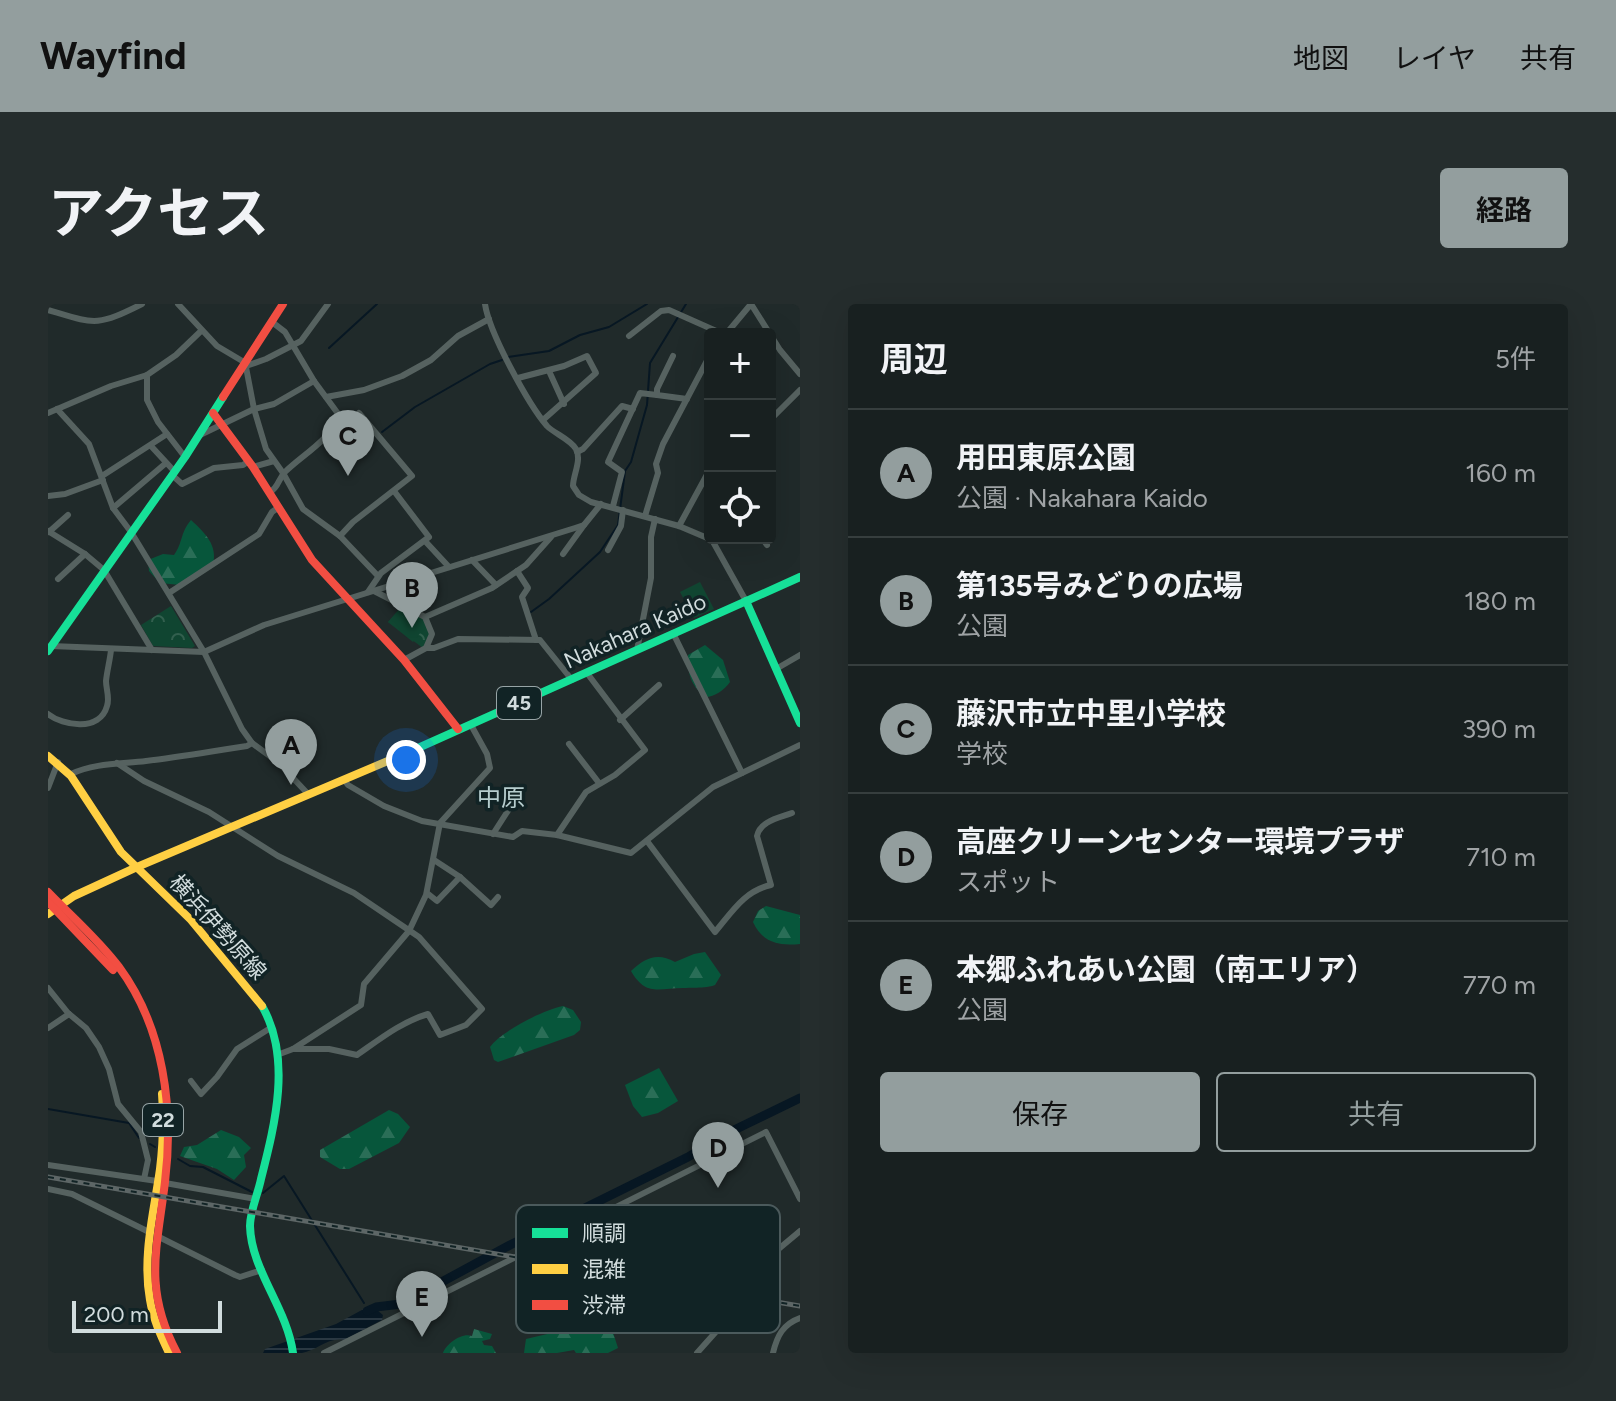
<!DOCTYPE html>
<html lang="ja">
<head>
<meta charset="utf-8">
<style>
  :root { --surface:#182020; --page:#252d2d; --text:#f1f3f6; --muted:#9fa3a5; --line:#363e3e; --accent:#939e9e }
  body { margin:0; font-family:Figtree,"Noto Sans JP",sans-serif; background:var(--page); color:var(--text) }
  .controls { position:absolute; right:24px; top:24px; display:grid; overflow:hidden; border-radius:8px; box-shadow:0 8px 32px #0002 }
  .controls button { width:72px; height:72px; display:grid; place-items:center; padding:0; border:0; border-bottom:2px solid var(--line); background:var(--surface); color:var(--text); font:40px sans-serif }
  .scale { position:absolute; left:24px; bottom:20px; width:150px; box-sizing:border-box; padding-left:8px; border:4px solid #d1dcdd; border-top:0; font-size:22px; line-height:28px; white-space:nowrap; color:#d1dcdd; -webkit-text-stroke:6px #112325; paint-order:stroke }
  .you { position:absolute; left:358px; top:456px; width:28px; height:28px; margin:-20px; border:6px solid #fff; border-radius:50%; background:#1a73e8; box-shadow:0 0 0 12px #1a73e833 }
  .badge { display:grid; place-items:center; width:52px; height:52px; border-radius:50%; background:var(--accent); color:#111; font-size:26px; font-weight:700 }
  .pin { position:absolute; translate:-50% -66px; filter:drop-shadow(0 2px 4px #0008) }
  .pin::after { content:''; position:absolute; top:42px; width:28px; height:24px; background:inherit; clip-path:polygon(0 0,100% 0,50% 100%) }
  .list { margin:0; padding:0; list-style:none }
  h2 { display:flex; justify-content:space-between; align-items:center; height:104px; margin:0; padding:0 32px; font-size:34px }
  h2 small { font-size:26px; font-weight:400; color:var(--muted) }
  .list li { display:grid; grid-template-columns:52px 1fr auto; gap:24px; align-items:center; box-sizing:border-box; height:128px; padding:0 32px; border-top:2px solid var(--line) }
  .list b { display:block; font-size:30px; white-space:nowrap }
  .list p { margin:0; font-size:26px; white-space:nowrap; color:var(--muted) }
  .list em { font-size:26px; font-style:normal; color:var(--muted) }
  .actions { display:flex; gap:16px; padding:24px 32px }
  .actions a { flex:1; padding:18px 0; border:2px solid var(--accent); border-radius:8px; text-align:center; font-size:28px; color:var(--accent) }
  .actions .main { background:var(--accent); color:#111 }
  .icon { flex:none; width:44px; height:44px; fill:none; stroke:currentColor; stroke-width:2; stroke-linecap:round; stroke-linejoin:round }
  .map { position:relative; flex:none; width:752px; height:1049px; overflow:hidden; border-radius:8px }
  header { display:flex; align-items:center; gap:48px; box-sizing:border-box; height:112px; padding:0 40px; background:var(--accent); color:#111 }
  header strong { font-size:38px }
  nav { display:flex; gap:44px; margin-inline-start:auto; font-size:28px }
  .intro { display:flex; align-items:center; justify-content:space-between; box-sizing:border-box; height:192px; padding:0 48px }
  h1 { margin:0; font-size:56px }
  .button { padding:20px 36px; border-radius:8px; background:var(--accent); color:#111; font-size:28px; font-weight:700 }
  main { display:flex; gap:48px; padding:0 48px }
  aside { flex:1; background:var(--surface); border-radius:8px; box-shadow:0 8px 32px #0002 }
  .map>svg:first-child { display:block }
  .forest { fill:url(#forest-firs) }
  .park { fill:url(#park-crowns) }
  .garden { fill:#104531 }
  .water { fill:url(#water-rules) }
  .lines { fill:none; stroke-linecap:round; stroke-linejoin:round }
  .stream { stroke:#071723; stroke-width:2 }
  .river { stroke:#071723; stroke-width:9 }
  .street { stroke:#566260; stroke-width:6 }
  .fast { stroke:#16e098; stroke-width:8 }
  .slow { stroke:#ffcf43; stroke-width:8 }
  .jam { stroke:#f24e42; stroke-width:8 }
  .rail-casing { stroke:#5d6666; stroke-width:5 }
  .rail { stroke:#112325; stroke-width:2; stroke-dasharray:6; stroke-linecap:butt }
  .street-bridge { stroke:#566260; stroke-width:6 }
  .labels { text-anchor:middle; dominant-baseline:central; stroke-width:7; stroke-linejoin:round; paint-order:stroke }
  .shield { fill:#112325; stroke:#97a4a6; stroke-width:2 }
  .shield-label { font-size:20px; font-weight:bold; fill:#d1dcdd }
  .street-label { font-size:22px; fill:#d1dcdd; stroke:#112325 }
  .neighbourhood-label { font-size:24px; fill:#b6cdce; stroke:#112325 }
  .key { fill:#112325; stroke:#4b5a5c; stroke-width:2 }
  .key-label { font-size:22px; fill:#d1dcdd }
</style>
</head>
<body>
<header>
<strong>Wayfind</strong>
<nav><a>地図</a><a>レイヤ</a><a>共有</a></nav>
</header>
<div class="intro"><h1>アクセス</h1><a class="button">経路</a></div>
<main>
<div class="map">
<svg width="752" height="1049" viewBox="0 0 752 1049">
  <defs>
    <pattern id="forest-firs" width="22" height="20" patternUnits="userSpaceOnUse" patternTransform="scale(2)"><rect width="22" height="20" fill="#07563b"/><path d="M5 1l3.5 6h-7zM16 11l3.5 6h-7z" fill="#2a6e57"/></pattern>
    <pattern id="park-crowns" width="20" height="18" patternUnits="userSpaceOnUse" patternTransform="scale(2)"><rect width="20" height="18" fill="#104531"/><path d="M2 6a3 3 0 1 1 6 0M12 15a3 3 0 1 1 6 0" fill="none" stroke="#325f4e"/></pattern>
    <pattern id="water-rules" width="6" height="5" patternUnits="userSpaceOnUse" patternTransform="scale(2)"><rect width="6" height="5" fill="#071723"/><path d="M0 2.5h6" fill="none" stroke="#2a3842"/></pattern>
  </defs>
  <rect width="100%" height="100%" fill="#202a2a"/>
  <g class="forest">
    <path d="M143,216C157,229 170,241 165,261L132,281L112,279L101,267L100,256L115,250L126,251C135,239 132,229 143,216Z"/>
    <path d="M657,341L675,356L682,378C676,386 667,393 657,393C642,380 640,371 640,351Z"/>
    <path d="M718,602L752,611V640C730,642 715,639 705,618L710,607Z"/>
    <path d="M657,648L673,671L667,681C655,685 647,683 635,684C611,684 598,693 583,667C597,654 609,648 627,658L646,650Z"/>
    <path d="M515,702L525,706L533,718L532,726L526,731L450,758L446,756L442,743C454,727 495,706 515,702Z"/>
    <path d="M611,764L630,797L610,809L594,813L585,802L577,781Z"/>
    <path d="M341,806L350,810L362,823L351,839L301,865H292L272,853V846Z"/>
    <path d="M173,826L191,833L203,844L196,851L198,863L186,876L169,865L132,852L136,843L149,841Z"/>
    <path d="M552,989L569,995L561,1016L570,1044L560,1049H528L526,1046L509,1049H476L478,1035L529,1023L545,994Z"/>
    <path d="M426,1025L444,1030L442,1035L434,1037L436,1041L444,1042L448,1049H395C398,1040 414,1028 424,1032Z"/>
  </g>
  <g class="park">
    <path d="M652,278L666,305L646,314L632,288Z"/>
    <path d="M123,302L147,342L144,344L105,342L93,321Z"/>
    <path d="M354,302L377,316L382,330L375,344L340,318Z"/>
  </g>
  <path class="garden" d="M349,308L373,328L365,338L340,318Z"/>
  <path class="water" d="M323,1001L335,1011L334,1016L296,1036C280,1033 268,1047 254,1049C242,1049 228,1049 215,1049L217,1045L288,1020Z"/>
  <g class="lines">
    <g class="stream">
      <path d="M281,44L329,0"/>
      <path d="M460,53L501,47L532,31L561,23L599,0"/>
      <path d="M334,128L367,103L442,60L454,56"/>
      <path d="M483,308L501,295L552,248L570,221L577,167L583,158L599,101L602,59L638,0"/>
      <path d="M0,805L81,819L91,834"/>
      <path d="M102,840L107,843"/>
      <path d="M130,855L142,862L155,863L204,888"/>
      <path d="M215,889L236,872L316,999"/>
    </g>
    <path class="river" d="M319,1007L328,1003L353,1000L462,941L640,853L682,828L752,794"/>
    <g class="street">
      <path d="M130,0L169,42L201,61L218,55L253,37L280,0"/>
      <path d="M437,0C441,28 480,100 499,122C507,130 522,135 528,145C534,156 525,171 525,182L531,191L543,198L631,222L664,236L698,297"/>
      <path d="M0,6C47,20 48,23 94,0"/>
      <path d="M678,30L703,0L732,46L752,70"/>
      <path d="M581,32L613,7L621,6L675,30"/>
      <path d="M625,52L609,85V91L639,95"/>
      <path d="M197,58L206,105L218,145L235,169L255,205L292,232L330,272"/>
      <path d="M501,67L516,100"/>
      <path d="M99,71V96L110,118L137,153"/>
      <path d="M470,74L516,62L539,52L548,69L495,116"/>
      <path d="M278,93L316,86L354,72L383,56L410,32L441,15"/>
      <path d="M9,105L41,140L65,204L83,228L156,348L194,425L204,439L230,458L260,490"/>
      <path d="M0,109L63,82L99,71L128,51L153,27"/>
      <path d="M722,116L752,86"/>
      <path d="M288,119L297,127L311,109L364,172L305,218L292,232"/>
      <path d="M152,131L206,105L226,100L266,77"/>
      <path d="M103,142L127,168"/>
      <path d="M529,148L535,145L574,102L585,105"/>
      <path d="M205,163L226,157"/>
      <path d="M124,171L134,180L166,164L195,161L201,157"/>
      <path d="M54,172L119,130"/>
      <path d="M222,188C231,183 230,175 237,168C254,151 284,135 291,111L266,77L237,28L224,18"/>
      <path d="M0,192L17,190L55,176"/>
      <path d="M565,202L574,168L560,158L592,89L609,91"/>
      <path d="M65,204L118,159"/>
      <path d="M597,212L610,169L608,160L615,140L662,51"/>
      <path d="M631,222L662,165"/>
      <path d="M0,227L37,250L56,266L104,346"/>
      <path d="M1,228L20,211"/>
      <path d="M714,234L719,241"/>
      <path d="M377,237L401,263"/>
      <path d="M560,246L573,222L575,206"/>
      <path d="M515,250L536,221"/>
      <path d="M424,256L448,281"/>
      <path d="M469,267L480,284L474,293L488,336"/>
      <path d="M10,275L37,250"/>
      <path d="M326,287L377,313L384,330L378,344"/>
      <path d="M320,288L333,269L381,233L346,187"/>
      <path d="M121,289L211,230L224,208L231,203"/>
      <path d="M377,313L444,284L478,261L503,233"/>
      <path d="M625,329L694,469"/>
      <path d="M3,342L156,348L216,321L527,224L536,221L553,200"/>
      <path d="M589,346L603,274V233L607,215"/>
      <path d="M356,356L378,344H386L410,335L492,336L524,376"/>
      <path d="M728,365L752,351"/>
      <path d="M0,410C15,422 52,428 59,402C62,394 58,385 58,377C59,367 62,356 63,346"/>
      <path d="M572,416L611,381"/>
      <path d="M521,440L551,479"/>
      <path d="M69,459L96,477L161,508L230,552L306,589L371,633L434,705L418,721L392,731L380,710C353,718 332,735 309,751L281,745H245"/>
      <path d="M23,470C46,459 73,460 98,457C132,453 165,447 199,442L204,439"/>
      <path d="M296,476L300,481L336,502L374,517L465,533L474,527L509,531L583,549L665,483L752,441"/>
      <path d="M0,484L10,458"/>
      <path d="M445,530L463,502"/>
      <path d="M509,531L538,488L567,471L597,446L539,369"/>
      <path d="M599,537L667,628C684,608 696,587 723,581L709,532C712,517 731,514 744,509"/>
      <path d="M386,556L412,573L443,601L450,593"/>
      <path d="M379,589L389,597L412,573"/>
      <path d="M0,684L20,709L38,724L51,743L61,765L70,800L93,828L100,856L96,875"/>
      <path d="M0,724L21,710"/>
      <path d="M229,751L245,745L313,701L316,680L361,627L378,591L392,519L442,464L439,450L423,421"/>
      <path d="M143,777L153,790L169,773L189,745L224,723"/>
      <path d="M0,861L109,877"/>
      <path d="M117,879L208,895"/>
      <path d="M0,885L24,890L101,928"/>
      <path d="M109,932L187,971L192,973L214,966"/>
      <path d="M705,980L721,953L752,927"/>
      <path d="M276,1049L718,828L752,895"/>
      <path d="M649,1049L690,1003"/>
      <path d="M725,1049C729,1032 735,1020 752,1014"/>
    </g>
    <g class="fast">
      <path d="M698,297L752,419"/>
      <path d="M0,347L137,153L175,93"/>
      <path d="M361,448L752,273"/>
      <path d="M214,702C244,754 227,820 213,875C210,890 202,907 202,922C203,966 239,1004 245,1049"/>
    </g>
    <g class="slow">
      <path d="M0,452L23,472L73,548L143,616L214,702"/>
      <path d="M0,610L26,592L89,563L361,448"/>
      <path d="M114,790C116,815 115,840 112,865C106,908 94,952 102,996C105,1015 113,1032 121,1049"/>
    </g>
    <g class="jam">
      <path d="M175,93L235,0"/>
      <path d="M165,109L205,163L264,256L356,356L410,425"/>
      <path d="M0,588C24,613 50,635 71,663C116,724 126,804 117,878C109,945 95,985 129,1049"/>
      <path d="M0,598L65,666"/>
    </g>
    <defs>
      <path id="rail" d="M0,873L752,1002"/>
    </defs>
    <use href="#rail" class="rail-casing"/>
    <use href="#rail" class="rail"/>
    <path class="street-bridge" d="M690,1003L705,980"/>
  </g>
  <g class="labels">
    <g class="shield">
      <rect x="449" y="383" width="44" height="32" rx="6"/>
      <rect x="95" y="800" width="40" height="32" rx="6"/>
    </g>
    <g class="shield-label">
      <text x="471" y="399">45</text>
      <text x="115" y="816">22</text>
    </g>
    <g class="street-label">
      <text transform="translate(587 327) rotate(-24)">Nakahara Kaido</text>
      <text transform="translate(170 623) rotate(48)">横浜伊勢原線</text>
    </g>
    <g class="neighbourhood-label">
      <text x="453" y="493">中原</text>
    </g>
  </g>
  <rect x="468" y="901" width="264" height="128" rx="12" class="key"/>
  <rect x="484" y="924" width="36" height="10" fill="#16e098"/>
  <rect x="484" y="960" width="36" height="10" fill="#ffcf43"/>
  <rect x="484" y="996" width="36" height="10" fill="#f24e42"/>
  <g class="key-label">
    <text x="534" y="937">順調</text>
    <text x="534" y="973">混雑</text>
    <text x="534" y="1009">渋滞</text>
  </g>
</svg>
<div class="controls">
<button>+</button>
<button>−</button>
<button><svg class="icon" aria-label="locate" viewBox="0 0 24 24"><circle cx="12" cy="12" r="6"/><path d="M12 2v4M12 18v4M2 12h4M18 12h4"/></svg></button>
</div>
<div class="scale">200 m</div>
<div class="you"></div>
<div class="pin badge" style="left:243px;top:481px">A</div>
<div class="pin badge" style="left:364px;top:324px">B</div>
<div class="pin badge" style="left:300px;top:172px">C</div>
<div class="pin badge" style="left:670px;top:884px">D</div>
<div class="pin badge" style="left:374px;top:1033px">E</div>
</div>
<aside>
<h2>周辺<small>5件</small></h2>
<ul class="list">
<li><span class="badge">A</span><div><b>用田東原公園</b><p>公園 · Nakahara Kaido</p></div><em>160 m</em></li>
<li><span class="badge">B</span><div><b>第135号みどりの広場</b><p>公園</p></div><em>180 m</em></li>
<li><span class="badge">C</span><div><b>藤沢市立中里小学校</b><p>学校</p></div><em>390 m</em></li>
<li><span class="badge">D</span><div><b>高座クリーンセンター環境プラザ</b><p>スポット</p></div><em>710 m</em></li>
<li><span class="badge">E</span><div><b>本郷ふれあい公園（南エリア）</b><p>公園</p></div><em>770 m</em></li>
</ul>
<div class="actions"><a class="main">保存</a><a>共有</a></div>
</aside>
</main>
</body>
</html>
